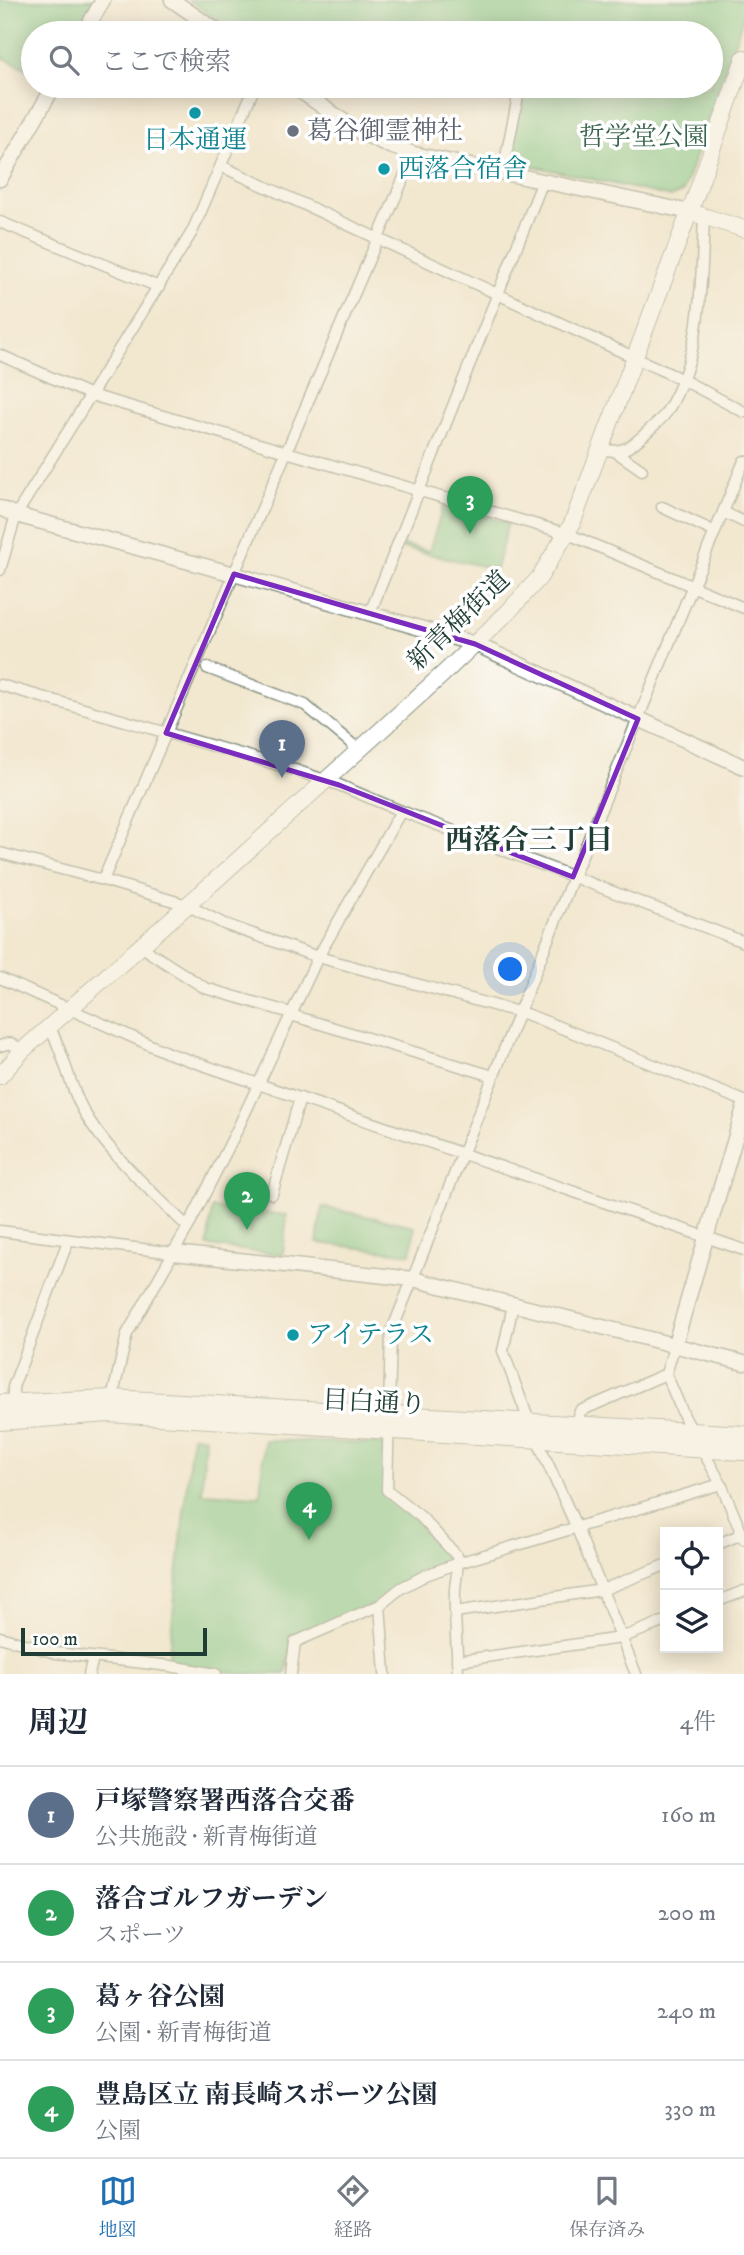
<!DOCTYPE html>
<html lang="ja">
<head>
<meta charset="utf-8">
<style>
  :root { --surface:#fff; --page:#f6f6f7; --text:#1f2937; --muted:#747a83; --line:#e0e1e3; --accent:#1f6fb2 }
  body { margin:0; font-family:"IM FELL DW Pica","Noto Serif JP",serif; background:var(--page); color:var(--text) }
  .controls { position:absolute; right:21px; bottom:21px; display:grid; overflow:hidden; border-radius:0px; box-shadow:0 4px 18px #0003 }
  .controls button { width:63px; height:63px; display:grid; place-items:center; padding:0; border:0; border-bottom:2px solid var(--line); background:var(--surface); color:var(--text); font:35px sans-serif }
  .scale { position:absolute; left:21px; bottom:18px; width:186px; box-sizing:border-box; padding-left:7px; border:4px solid #1f3d34; border-top:0; font-size:19px; line-height:24px; white-space:nowrap; color:#1f3d34; -webkit-text-stroke:5px #fff; paint-order:stroke }
  .you { position:absolute; left:511px; top:970px; width:24px; height:24px; margin:-18px; border:5px solid #fff; border-radius:50%; background:#1a73e8; box-shadow:0 0 0 10px #1a73e833 }
  .badge { display:grid; place-items:center; width:46px; height:46px; border-radius:50%; background:var(--accent); color:#fff; font-size:23px; font-weight:700 }
  .pin { position:absolute; translate:-50% -58px; filter:drop-shadow(0 2px 4px #0008) }
  .pin::after { content:''; position:absolute; top:37px; width:24px; height:21px; background:inherit; clip-path:polygon(0 0,100% 0,50% 100%) }
  .list { margin:0; padding:0; list-style:none }
  h2 { display:flex; justify-content:space-between; align-items:center; height:91px; margin:0; padding:0 28px; font-size:30px }
  h2 small { font-size:23px; font-weight:400; color:var(--muted) }
  .list li { display:grid; grid-template-columns:46px 1fr auto; gap:21px; align-items:center; box-sizing:border-box; height:98px; padding:0 28px; border-top:2px solid var(--line) }
  .list b { display:block; font-size:26px; white-space:nowrap }
  .list p { margin:0; font-size:23px; white-space:nowrap; color:var(--muted) }
  .list em { font-size:23px; font-style:normal; color:var(--muted) }
  .icon { flex:none; width:38px; height:38px; fill:none; stroke:currentColor; stroke-width:2; stroke-linecap:round; stroke-linejoin:round }
  .map { position:relative; flex:none; width:744px; height:1674px; overflow:hidden }
  .search { position:absolute; background:var(--surface); box-shadow:0 4px 18px #0003; left:21px; right:21px; top:21px; height:77px; display:flex; align-items:center; gap:18px; box-sizing:border-box; padding:0 24px; border-radius:38px; color:var(--muted); font-size:26px }
  .sheet { height:483px; background:var(--surface) }
  nav { display:flex; justify-content:space-around; align-items:center; box-sizing:border-box; height:98px; border-top:2px solid var(--line); background:var(--surface); font-size:19px; color:var(--muted) }
  nav a { display:grid; justify-items:center; gap:4px }
  nav .on { color:var(--accent) }
  .map>svg:first-child { display:block }
  .park { fill:#7ac787; stroke:#4c825e; stroke-width:2 }
  .lines { fill:none; stroke-linecap:round; stroke-linejoin:round }
  .minor-casing { stroke:#889282; stroke-width:13 }
  .tertiary-casing { stroke:#889282; stroke-width:17 }
  .secondary-casing { stroke:#889282; stroke-width:18 }
  .primary-casing { stroke:#889282; stroke-width:20 }
  .minor { stroke:#fff; stroke-width:10 }
  .tertiary { stroke:#fff; stroke-width:14 }
  .secondary { stroke:#fff; stroke-width:16 }
  .primary { stroke:#fff; stroke-width:18 }
  .marked { fill:none; stroke:#7b2cbf; stroke-width:5; stroke-linejoin:round }
  .culture-dot { fill:#0f9aa8; stroke:#fff; stroke-width:2.5 }
  .worship-dot { fill:#6b7280; stroke:#fff; stroke-width:2.5 }
  .labels { text-anchor:middle; dominant-baseline:central; stroke-width:7; stroke-linejoin:round; paint-order:stroke }
  .worship-label { font-size:26px; fill:#5b616d; stroke:#fff; text-anchor:start }
  .park-label { font-size:26px; fill:#3a664d; stroke:#fff }
  .culture-label { font-size:26px; fill:#0d838f; stroke:#fff; text-anchor:start }
  .street-label { font-size:26px; fill:#1f3d34; stroke:#fff }
  .neighbourhood-label { font-size:28px; font-weight:bold; fill:#1f3d34; stroke:#fff }
</style>
</head>
<body>
<div class="map">
<svg width="744" height="1674" viewBox="0 0 744 1674">
  <rect width="100%" height="100%" fill="#fff"/>
  <filter id="ink" filterUnits="userSpaceOnUse"><feTurbulence type="fractalNoise" baseFrequency=".0143" numOctaves="2"/><feDisplacementMap in="SourceGraphic" scale="14" xChannelSelector="R" yChannelSelector="G"/><feConvolveMatrix kernelMatrix="1 2 1 2 8 2 1 2 1" color-interpolation-filters="sRGB"/></filter>
  <filter id="wash" filterUnits="userSpaceOnUse"><feTurbulence type="fractalNoise" baseFrequency=".00686" numOctaves="4" result="noise"/><feDisplacementMap in="SourceGraphic" scale="28" xChannelSelector="R" yChannelSelector="G"/><feGaussianBlur stdDeviation="1.57" result="paint"/><feColorMatrix in="noise" values="0 0 0 0 0 0 0 0 0 0 0 0 0 0 0 0 0 1.4 0 .05"/><feComposite in="paint" operator="in"/></filter>
  <g filter="url(#wash)">
    <rect width="100%" height="100%" fill="#f2e8d0"/>
    <g class="park">
      <path d="M0,0H94L75,33H33V72L0,56Z"/>
      <path d="M189,0H744V15L683,192L671,197L529,165L521,159L510,157L523,86H711V33H235Z"/>
      <path d="M444,504L508,523L496,569L402,548L403,545L429,551Z"/>
      <path d="M322,1207L415,1226L411,1254L317,1243Z"/>
      <path d="M212,1208L287,1215L283,1255L207,1246Z"/>
      <path d="M192,1436H205L202,1493L260,1496L264,1440L385,1444V1492L421,1522L454,1558L452,1561L373,1606L293,1638L286,1674H241L168,1662Z"/>
    </g>
  </g>
  <g filter="url(#ink)">
    <g class="lines">
      <defs>
        <g id="minor">
          <path d="M221,166L683,380L744,412"/>
          <path d="M503,172L520,86"/>
          <path d="M0,222L159,287"/>
          <path d="M0,355L91,395L568,534L744,608"/>
          <path d="M601,449C623,455 632,446 647,432C653,426 661,420 666,413C703,355 701,282 704,216"/>
          <path d="M616,452L642,470"/>
          <path d="M662,507L715,532"/>
          <path d="M723,512L744,522"/>
          <path d="M0,570L16,515L192,232L255,86"/>
          <path d="M370,613L543,181"/>
          <path d="M207,668L305,705L358,749"/>
          <path d="M0,685L289,768L339,785L401,811L744,942"/>
          <path d="M0,853L103,880L187,905L224,924L318,957L529,1015L744,1101"/>
          <path d="M103,880L414,154"/>
          <path d="M141,945L152,954L205,988L291,1013"/>
          <path d="M0,978L168,1053L744,1250"/>
          <path d="M291,1015L493,1076"/>
          <path d="M49,1027C63,1050 67,1077 79,1102C98,1144 154,1194 188,1227"/>
          <path d="M0,1046L10,1043L23,1050"/>
          <path d="M272,1194L300,1098"/>
          <path d="M0,1231L174,1253"/>
          <path d="M513,1305L503,1351L530,1424L576,1526L636,1674"/>
          <path d="M675,1344L666,1374L685,1418L721,1484L744,1539"/>
          <path d="M112,1399L127,1334L188,1227L237,1130L318,957L401,811"/>
          <path d="M13,1403V1387L68,1241"/>
          <path d="M577,1426L580,1411L666,1374"/>
          <path d="M718,1544L742,1534"/>
          <path d="M718,1601L744,1591"/>
          <path d="M380,1605L385,1674"/>
          <path d="M455,1612L602,1590L665,1565"/>
          <path d="M0,1637L56,1653L170,1666L216,1674"/>
          <path d="M457,1661L621,1638L665,1621"/>
          <path d="M89,1674L93,1658"/>
          <path d="M291,1674L295,1642L380,1605L401,1588L426,1575L458,1563L721,1484"/>
          <path d="M458,1674C457,1646 454,1617 455,1589C456,1578 459,1567 457,1556L421,1517L387,1490L391,1333L573,877L744,461"/>
        </g>
        <g id="tertiary">
          <path d="M172,0L220,33"/>
          <path d="M84,33L103,0"/>
          <path d="M293,86L358,131L390,146L414,154L690,212"/>
          <path d="M0,179L54,86"/>
          <path d="M0,508L16,515L234,574L475,644L744,767"/>
          <path d="M174,1253L413,1279L744,1363"/>
          <path d="M675,1344L744,1108"/>
        </g>
        <g id="secondary">
          <path d="M690,212L744,229"/>
          <path d="M0,1076L23,1050L218,878L443,674L509,611L539,578L572,524L697,192L744,58"/>
        </g>
        <g id="primary">
          <path d="M0,1404L112,1399L744,1435"/>
          <path d="M0,1421L108,1413L744,1451"/>
        </g>
      </defs>
      <use href="#minor" class="minor-casing"/>
      <use href="#tertiary" class="tertiary-casing"/>
      <use href="#secondary" class="secondary-casing"/>
      <use href="#primary" class="primary-casing"/>
      <use href="#minor" class="minor"/>
      <use href="#tertiary" class="tertiary"/>
      <use href="#secondary" class="secondary"/>
      <use href="#primary" class="primary"/>
    </g>
  </g>
  <path d="M0 0H744V1674H0ZM234,574L475,644L638,719L573,877L339,785L166,733Z" fill="#f2e8d0" fill-opacity=".55" fill-rule="evenodd"/>
  <path class="marked" d="M234,574L475,644L638,719L573,877L339,785L166,733Z"/>
  <g class="culture-dot">
    <circle cx="195" cy="113" r="7"/>
    <circle cx="384" cy="169" r="7"/>
    <circle cx="293" cy="1335" r="7"/>
  </g>
  <circle class="worship-dot" cx="293" cy="131" r="7"/>
  <g class="labels">
    <g class="worship-label">
      <text x="307" y="131">葛谷御霊神社</text>
    </g>
    <g class="park-label">
      <text x="644" y="137">哲学堂公園</text>
    </g>
    <g class="culture-label">
      <text x="195" y="140" text-anchor="middle">日本通運</text>
      <text x="398" y="169">西落合宿舎</text>
      <text x="307" y="1335">アイテラス</text>
    </g>
    <g class="street-label">
      <text transform="translate(459 621) rotate(-44)">新青梅街道</text>
      <text transform="translate(374 1403) rotate(3)">目白通り</text>
    </g>
    <g class="neighbourhood-label">
      <text x="529" y="840">西落合三丁目</text>
    </g>
  </g>
</svg>
<div class="controls">
<button><svg class="icon" aria-label="locate" viewBox="0 0 24 24"><circle cx="12" cy="12" r="6"/><path d="M12 2v4M12 18v4M2 12h4M18 12h4"/></svg></button>
<button><svg class="icon" aria-label="layers" viewBox="0 0 24 24"><path d="M12 4l9 5-9 5-9-5zM3 14l9 5 9-5"/></svg></button>
</div>
<div class="scale">100 m</div>
<div class="you"></div>
<div class="pin badge" style="left:282px;top:778px;background:#5c6f8a">1</div>
<div class="pin badge" style="left:247px;top:1230px;background:#2e9e5b">2</div>
<div class="pin badge" style="left:470px;top:534px;background:#2e9e5b">3</div>
<div class="pin badge" style="left:309px;top:1540px;background:#2e9e5b">4</div>
<div class="search"><svg class="icon" aria-label="search" viewBox="0 0 24 24"><circle cx="10" cy="10" r="6"/><path d="M15 15l6 6"/></svg>ここで検索</div>
</div>
<section class="sheet">
<h2>周辺<small>4件</small></h2>
<ul class="list">
<li><span class="badge" style="background:#5c6f8a">1</span><div><b>戸塚警察署西落合交番</b><p>公共施設 · 新青梅街道</p></div><em>160 m</em></li>
<li><span class="badge" style="background:#2e9e5b">2</span><div><b>落合ゴルフガーデン</b><p>スポーツ</p></div><em>200 m</em></li>
<li><span class="badge" style="background:#2e9e5b">3</span><div><b>葛ヶ谷公園</b><p>公園 · 新青梅街道</p></div><em>240 m</em></li>
<li><span class="badge" style="background:#2e9e5b">4</span><div><b>豊島区立 南長崎スポーツ公園</b><p>公園</p></div><em>330 m</em></li>
</ul>
</section>
<nav>
<a class="on"><svg class="icon" aria-label="map" viewBox="0 0 24 24"><path d="M3 6l6-2 6 2 6-2v14l-6 2-6-2-6 2zM9 4v14M15 6v14"/></svg>地図</a>
<a><svg class="icon" aria-label="directions" viewBox="0 0 24 24"><path d="M12 3l9 9-9 9-9-9zM9 14v-3h6M13 9l2 2-2 2"/></svg>経路</a>
<a><svg class="icon" aria-label="saved" viewBox="0 0 24 24"><path d="M7 4h10v16l-5-4-5 4z"/></svg>保存済み</a>
</nav>
</body>
</html>
